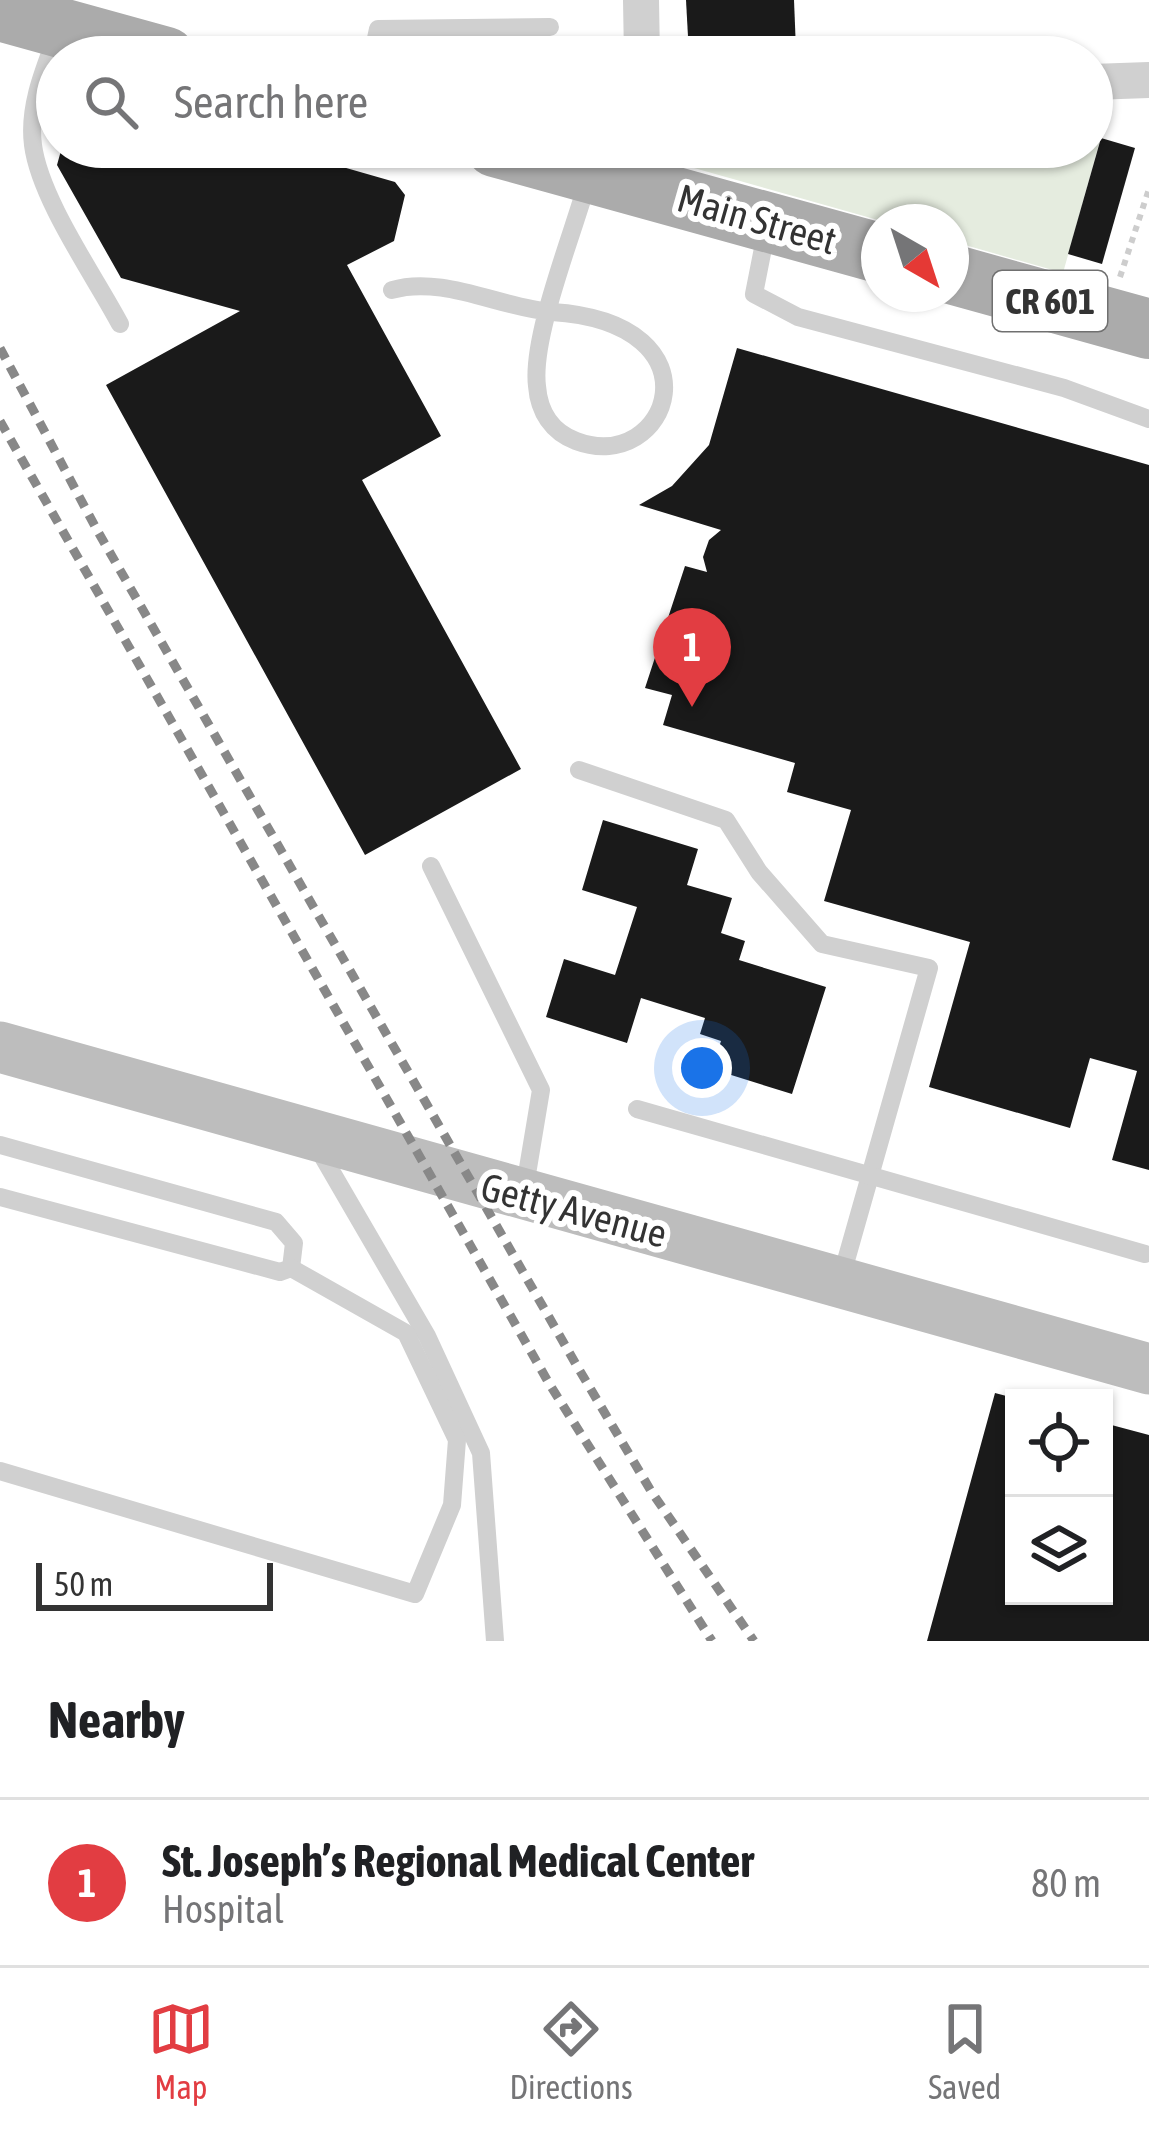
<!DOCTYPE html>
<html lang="en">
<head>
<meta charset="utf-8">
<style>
  :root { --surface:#fff; --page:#f2f2f2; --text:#202124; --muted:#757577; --line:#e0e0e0; --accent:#e23d42 }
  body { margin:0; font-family:"Asap Condensed",sans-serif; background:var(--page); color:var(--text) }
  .controls { position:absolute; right:36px; bottom:36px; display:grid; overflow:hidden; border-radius:0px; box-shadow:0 3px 9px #0004 }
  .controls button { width:108px; height:108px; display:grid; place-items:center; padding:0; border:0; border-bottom:3px solid var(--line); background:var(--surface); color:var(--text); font:60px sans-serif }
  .compass { position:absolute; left:861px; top:204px; width:108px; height:108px; border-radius:50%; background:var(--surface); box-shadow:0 3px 9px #0004; rotate:141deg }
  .scale { position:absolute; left:36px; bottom:30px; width:237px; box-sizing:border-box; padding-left:12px; border:6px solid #333; border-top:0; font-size:33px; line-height:42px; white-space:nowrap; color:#333; -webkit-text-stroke:9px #fff; paint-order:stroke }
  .you { position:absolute; left:702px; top:1068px; width:42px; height:42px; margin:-30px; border:9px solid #fff; border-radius:50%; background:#1a73e8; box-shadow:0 0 0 18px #1a73e833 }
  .badge { display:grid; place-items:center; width:78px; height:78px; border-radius:50%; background:var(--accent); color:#fff; font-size:39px; font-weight:700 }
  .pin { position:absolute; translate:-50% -99px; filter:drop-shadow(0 3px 6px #0008) }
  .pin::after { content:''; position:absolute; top:63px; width:42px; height:36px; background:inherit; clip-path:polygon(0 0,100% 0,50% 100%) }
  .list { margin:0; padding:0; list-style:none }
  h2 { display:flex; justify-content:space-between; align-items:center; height:156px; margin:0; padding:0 48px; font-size:51px }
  h2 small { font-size:39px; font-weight:400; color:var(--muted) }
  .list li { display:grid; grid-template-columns:78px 1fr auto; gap:36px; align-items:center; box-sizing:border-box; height:168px; padding:0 48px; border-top:3px solid var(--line) }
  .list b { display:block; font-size:45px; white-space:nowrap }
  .list p { margin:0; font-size:39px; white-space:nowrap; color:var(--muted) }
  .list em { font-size:39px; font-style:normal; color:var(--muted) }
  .icon { flex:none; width:66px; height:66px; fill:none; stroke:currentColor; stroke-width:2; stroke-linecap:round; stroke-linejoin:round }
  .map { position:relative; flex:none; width:1149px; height:1641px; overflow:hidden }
  .search { position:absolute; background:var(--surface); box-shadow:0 3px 9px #0004; left:36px; right:36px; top:36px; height:132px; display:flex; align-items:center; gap:30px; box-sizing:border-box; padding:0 42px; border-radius:66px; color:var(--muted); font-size:45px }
  .sheet { height:324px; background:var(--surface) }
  nav { display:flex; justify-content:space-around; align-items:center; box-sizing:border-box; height:168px; border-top:3px solid var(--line); background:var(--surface); font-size:33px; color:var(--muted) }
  nav a { display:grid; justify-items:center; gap:6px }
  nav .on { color:var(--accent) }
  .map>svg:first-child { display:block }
  .green { fill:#e5ecdf }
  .building { fill:#1a1a1a }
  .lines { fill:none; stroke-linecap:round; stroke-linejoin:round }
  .path { stroke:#cdcdcd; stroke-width:6; stroke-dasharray:6 6; stroke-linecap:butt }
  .lane { stroke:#d0d0d0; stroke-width:18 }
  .street { stroke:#d0d0d0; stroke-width:36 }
  .secondary { stroke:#bdbdbd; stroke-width:51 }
  .primary { stroke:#ababab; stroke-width:60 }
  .rail { stroke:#888; stroke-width:9; stroke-dasharray:12 9; stroke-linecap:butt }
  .labels { text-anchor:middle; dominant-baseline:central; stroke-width:12; stroke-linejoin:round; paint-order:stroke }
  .shield { fill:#fff; stroke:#707070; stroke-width:3 }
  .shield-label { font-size:36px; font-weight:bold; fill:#333 }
  .street-label { font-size:39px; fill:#333; stroke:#fff }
</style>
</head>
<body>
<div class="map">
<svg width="1149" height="1641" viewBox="0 0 1149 1641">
  <rect width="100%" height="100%" fill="#fff"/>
  <path class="green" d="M1111,101L1063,273L951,241V222H885L648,155L642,147H1092V102Z"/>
  <g class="building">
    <path d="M686,0H794L796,50L689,55Z"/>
    <path d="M1101,138L1135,148L1102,264L1068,254Z"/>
    <path d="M62,147H273L395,182L405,195L394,241L347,265L441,436L362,480L521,769L365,855L106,385L240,311L121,278L57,165Z"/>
    <path d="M737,348L1149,465V1170L1112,1160L1137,1071L1090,1058L1070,1128L929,1087L970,942L824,901L851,810L787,792L795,763L663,725L672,695L645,688L685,566L707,572L703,557L709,540L721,530L639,505L672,486L709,445Z"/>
    <path d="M603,820L698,849L687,885L732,898L721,933L745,941L739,960L826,987L792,1094L712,1069L721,1041L700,1034L705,1018L641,998L627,1043L546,1017L564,959L615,975L637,907L582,890Z"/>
    <path d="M995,1393L1014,1398V1596H1104V1423L1149,1435V1641H927Z"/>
  </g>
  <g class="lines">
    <path class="path" d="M1120,277L1149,189"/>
    <g class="lane">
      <path d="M526,28V57"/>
      <path d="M57,35C44,69 28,107 33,145C40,199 94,275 120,324"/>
      <path d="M372,57L378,29L550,27"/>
      <path d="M766,233L754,294L798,317L1064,388L1149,419"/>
      <path d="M392,290C442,275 501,308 552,312C725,323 669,476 576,441C552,432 539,412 537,386C531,337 573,234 587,183"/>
      <path d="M579,770L726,820L759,872L822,944L929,968L841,1278"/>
      <path d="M431,866L541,1090L524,1192"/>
      <path d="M637,1109L1145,1254"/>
      <path d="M0,1145L276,1222L294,1243L291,1268L280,1272L0,1197"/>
      <path d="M316,1145L427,1336L481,1453L495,1641"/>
      <path d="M0,1471L415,1594L452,1505L457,1440L406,1333L291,1268"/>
    </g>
    <g class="street">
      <path d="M641,0L642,57"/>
      <path d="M1092,82L1149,80"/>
    </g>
    <path class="secondary" d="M0,1047L1149,1369"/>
    <g class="primary">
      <path d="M0,11L166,57"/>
      <path d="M495,147L879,253"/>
      <path d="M951,274L1149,329"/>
    </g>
    <g class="rail">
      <path d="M0,348L97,530L577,1366L651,1491L754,1641"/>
      <path d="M0,421L550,1385L712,1641"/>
    </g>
  </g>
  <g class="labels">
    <rect class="shield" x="993" y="271" width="114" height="60" rx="9"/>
    <g class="shield-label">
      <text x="1050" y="301">CR 601</text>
    </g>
    <g class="street-label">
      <text transform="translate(757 219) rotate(16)">Main Street</text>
      <text transform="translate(574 1210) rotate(15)">Getty Avenue</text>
    </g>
  </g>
</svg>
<div class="controls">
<button><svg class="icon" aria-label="locate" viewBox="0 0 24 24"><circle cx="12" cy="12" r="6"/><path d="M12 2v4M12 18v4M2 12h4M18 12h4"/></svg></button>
<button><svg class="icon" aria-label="layers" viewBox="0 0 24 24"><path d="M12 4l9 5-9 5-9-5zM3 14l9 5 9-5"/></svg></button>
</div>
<svg class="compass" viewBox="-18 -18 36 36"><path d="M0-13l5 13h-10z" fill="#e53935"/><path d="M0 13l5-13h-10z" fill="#757577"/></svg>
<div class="scale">50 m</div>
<div class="you"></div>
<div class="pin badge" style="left:692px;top:707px">1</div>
<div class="search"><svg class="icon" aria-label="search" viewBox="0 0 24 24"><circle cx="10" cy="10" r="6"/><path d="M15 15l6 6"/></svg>Search here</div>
</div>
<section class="sheet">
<h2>Nearby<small></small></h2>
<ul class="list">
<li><span class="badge">1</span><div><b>St. Joseph’s Regional Medical Center</b><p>Hospital</p></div><em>80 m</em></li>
</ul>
</section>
<nav>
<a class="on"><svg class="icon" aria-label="map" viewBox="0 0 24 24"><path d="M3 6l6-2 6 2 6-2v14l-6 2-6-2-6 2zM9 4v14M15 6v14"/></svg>Map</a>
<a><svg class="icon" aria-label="directions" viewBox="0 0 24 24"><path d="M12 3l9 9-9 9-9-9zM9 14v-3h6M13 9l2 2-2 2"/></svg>Directions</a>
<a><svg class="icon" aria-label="saved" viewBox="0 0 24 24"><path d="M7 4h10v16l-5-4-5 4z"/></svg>Saved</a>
</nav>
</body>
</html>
